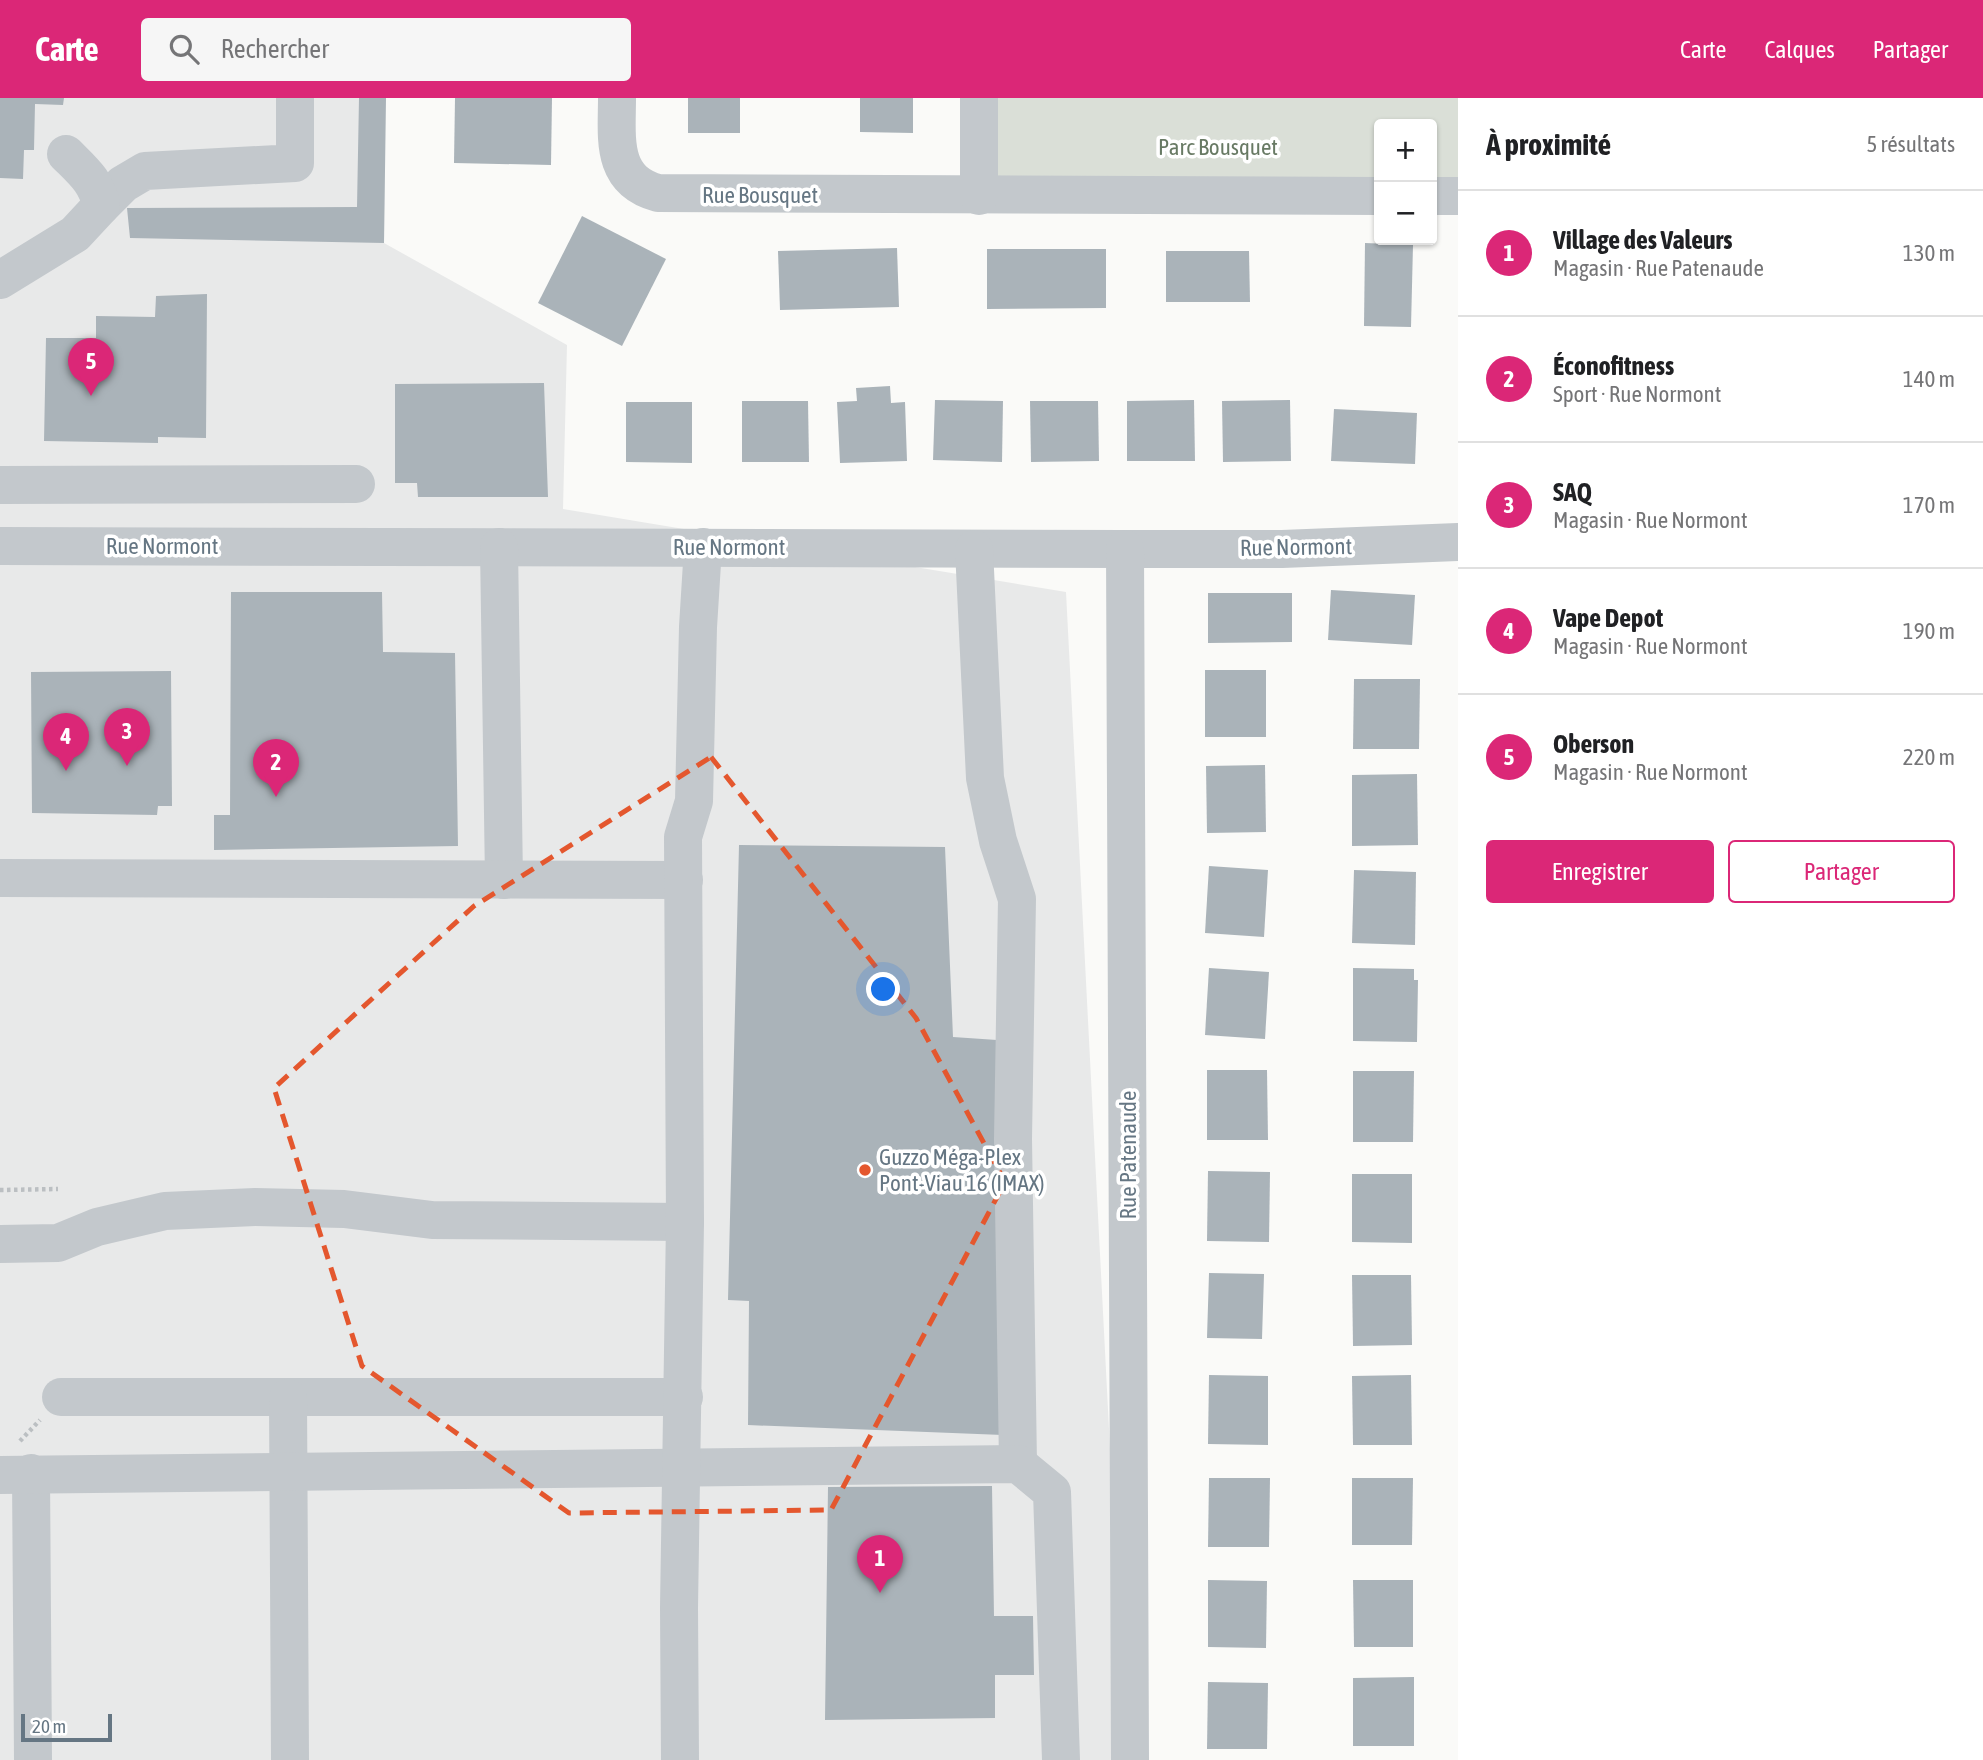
<!DOCTYPE html>
<html lang="fr">
<head>
<meta charset="utf-8">
<style>
  :root { --surface:#fff; --page:#f6f6f6; --text:#202124; --muted:#757577; --line:#e0e0e0; --accent:#db2777 }
  body { margin:0; font-family:"Asap Condensed",sans-serif; background:var(--page); color:var(--text) }
  .controls { position:absolute; right:21px; top:21px; display:grid; overflow:hidden; border-radius:7px; box-shadow:0 2px 5px #0004 }
  .controls button { width:63px; height:63px; display:grid; place-items:center; padding:0; border:0; border-bottom:2px solid var(--line); background:var(--surface); color:var(--text); font:35px sans-serif }
  .scale { position:absolute; left:21px; bottom:18px; width:91px; box-sizing:border-box; padding-left:7px; border:4px solid #657683; border-top:0; font-size:19px; line-height:24px; white-space:nowrap; color:#657683; -webkit-text-stroke:5px #fff; paint-order:stroke }
  .you { position:absolute; left:884px; top:892px; width:24px; height:24px; margin:-18px; border:5px solid #fff; border-radius:50%; background:#1a73e8; box-shadow:0 0 0 10px #1a73e833 }
  .badge { display:grid; place-items:center; width:46px; height:46px; border-radius:50%; background:var(--accent); color:#fff; font-size:23px; font-weight:700 }
  .pin { position:absolute; translate:-50% -58px; filter:drop-shadow(0 2px 4px #0008) }
  .pin::after { content:''; position:absolute; top:37px; width:24px; height:21px; background:inherit; clip-path:polygon(0 0,100% 0,50% 100%) }
  .list { margin:0; padding:0; list-style:none }
  h2 { display:flex; justify-content:space-between; align-items:center; height:91px; margin:0; padding:0 28px; font-size:30px }
  h2 small { font-size:23px; font-weight:400; color:var(--muted) }
  .list li { display:grid; grid-template-columns:46px 1fr auto; gap:21px; align-items:center; box-sizing:border-box; height:126px; padding:0 28px; border-top:2px solid var(--line) }
  .list b { display:block; font-size:26px; white-space:nowrap }
  .list p { margin:0; font-size:23px; white-space:nowrap; color:var(--muted) }
  .list em { font-size:23px; font-style:normal; color:var(--muted) }
  .actions { display:flex; gap:14px; padding:21px 28px }
  .actions a { flex:1; padding:16px 0; border:2px solid var(--accent); border-radius:7px; text-align:center; font-size:24px; color:var(--accent) }
  .actions .main { background:var(--accent); color:#fff }
  .icon { flex:none; width:38px; height:38px; fill:none; stroke:currentColor; stroke-width:2; stroke-linecap:round; stroke-linejoin:round }
  .map { position:relative; flex:none; width:1458px; height:1662px; overflow:hidden }
  header { display:flex; align-items:center; gap:42px; box-sizing:border-box; height:98px; padding:0 35px; background:var(--accent); color:#fff }
  header strong { font-size:33px }
  nav { display:flex; gap:38px; margin-inline-start:auto; font-size:24px }
  .search { width:490px; height:63px; background:var(--page); display:flex; align-items:center; gap:18px; box-sizing:border-box; padding:0 24px; border-radius:7px; color:var(--muted); font-size:26px }
  main { display:flex }
  aside { flex:1; background:var(--surface) }
  .map>svg:first-child { display:block }
  .built { fill:#e8e9e9 }
  .green { fill:#dadfd7 }
  .building { fill:#aab3b9 }
  .lines { fill:none; stroke-linecap:round; stroke-linejoin:round }
  .path { stroke:#bbbfc2; stroke-width:4.5; stroke-dasharray:3.5 3.5; stroke-linecap:butt }
  .minor { stroke:#c3c8cc; stroke-width:38 }
  .marked { fill:none; stroke:#e4572e; stroke-width:5; stroke-dasharray:14 9; stroke-linejoin:round }
  .poi-dot { fill:#e4572e; stroke:#fff; stroke-width:2.5 }
  .labels { text-anchor:middle; dominant-baseline:central; stroke-width:7; stroke-linejoin:round; paint-order:stroke }
  .park-label { font-size:23px; fill:#687a64; stroke:#fff }
  .street-label { font-size:23px; fill:#657683; stroke:#fff }
  .poi-label { font-size:23px; fill:#657683; stroke:#fff; text-anchor:start }
</style>
</head>
<body>
<header>
<strong>Carte</strong>
<div class="search"><svg class="icon" aria-label="search" viewBox="0 0 24 24"><circle cx="10" cy="10" r="6"/><path d="M15 15l6 6"/></svg>Rechercher</div>
<nav><a>Carte</a><a>Calques</a><a>Partager</a></nav>
</header>
<main>
<div class="map">
<svg width="1458" height="1662" viewBox="0 0 1458 1662">
  <rect width="100%" height="100%" fill="#fafaf8"/>
  <path class="built" d="M0,0H385L384,145L567,247L563,411L1066,494L1126,1662H0Z"/>
  <path class="green" d="M979,0H1458V98H1432V26H1379V98H979Z"/>
  <g class="building">
    <path d="M0,0H64L63,7L35,6L34,52H24L23,81L0,80Z"/>
    <path d="M359,0H386L384,145L130,140L127,110L357,109Z"/>
    <path d="M455,0H552L551,67L454,65Z"/>
    <rect x="688" y="0" width="52" height="35"/>
    <path d="M860,0H913V35L860,34Z"/>
    <path d="M582,118L666,161L622,248L538,205Z"/>
    <path d="M1365,145L1413,147L1411,229L1364,228Z"/>
    <path d="M897,150L899,209L780,212L778,153Z"/>
    <path d="M987,151H1106V210L987,211Z"/>
    <path d="M1166,153H1249L1250,204H1166Z"/>
    <path d="M207,196L206,340L158,339V345L44,343L46,240H96V218L155,219L156,198Z"/>
    <path d="M544,285L548,399H418L417,385H395V286Z"/>
    <path d="M890,288L891,305L905,304L907,363L840,365L837,304L857,303L856,290Z"/>
    <path d="M935,302L1003,303L1002,364L933,362Z"/>
    <path d="M1194,302L1195,363H1127V303Z"/>
    <path d="M1290,302L1291,363L1223,364L1222,303Z"/>
    <path d="M742,303H808L809,364H742Z"/>
    <path d="M1030,303H1098L1099,363L1031,364Z"/>
    <path d="M626,304H692V365L626,364Z"/>
    <path d="M1334,311L1417,315L1415,366L1331,363Z"/>
    <path d="M1331,492L1415,497L1412,547L1328,542Z"/>
    <path d="M231,494H382L383,554L455,555L458,748L214,752V717H230Z"/>
    <path d="M1208,495H1292V544L1208,545Z"/>
    <rect x="1205" y="572" width="61" height="67"/>
    <path d="M171,573L172,708H158L157,717L32,715L31,574Z"/>
    <path d="M1354,581H1420L1419,651H1353Z"/>
    <path d="M1265,667L1266,734L1207,735L1206,668Z"/>
    <path d="M1417,676L1418,747L1352,748V677Z"/>
    <path d="M739,747L945,749L953,939L997,942L1003,1337L748,1327L749,1203L728,1202Z"/>
    <path d="M1209,768L1268,772L1264,839L1205,835Z"/>
    <path d="M1354,772L1416,774L1415,847L1352,845Z"/>
    <path d="M1209,870L1269,874L1265,941L1205,937Z"/>
    <path d="M1353,870L1414,871V882H1418L1417,944L1353,943Z"/>
    <path d="M1207,972H1267L1268,1042H1207Z"/>
    <path d="M1353,973H1414L1413,1044H1353Z"/>
    <path d="M1208,1073L1270,1074L1269,1144L1207,1143Z"/>
    <path d="M1352,1076H1412V1145L1352,1144Z"/>
    <path d="M1209,1175L1264,1176L1262,1241L1207,1240Z"/>
    <path d="M1352,1177H1411L1412,1247L1353,1248Z"/>
    <path d="M1209,1277L1268,1278V1347L1208,1346Z"/>
    <path d="M1411,1277L1412,1347H1353L1352,1278Z"/>
    <path d="M1209,1380H1270L1269,1449H1208Z"/>
    <path d="M1352,1380H1413L1412,1447H1352Z"/>
    <path d="M992,1388L994,1518H1033L1034,1577H995V1620L825,1622L828,1389Z"/>
    <path d="M1208,1482L1267,1483L1266,1550L1208,1549Z"/>
    <path d="M1353,1482H1413V1549H1354Z"/>
    <path d="M1414,1579V1648H1353V1580Z"/>
    <path d="M1208,1584L1268,1585L1267,1651H1207Z"/>
  </g>
  <g class="lines">
    <g class="path">
      <path d="M0,1092L58,1091"/>
      <path d="M20,1343L40,1322"/>
    </g>
    <g class="minor">
      <path d="M617,0C617,40 610,82 658,95L1379,98"/>
      <path d="M979,0V98"/>
      <path d="M1432,98H1458"/>
      <path d="M101,108L123,86L145,73L295,65V0"/>
      <path d="M0,182L75,136L101,108C98,85 82,72 66,56"/>
      <path d="M0,387L356,386"/>
      <path d="M0,448L1125,451H1282L1458,444"/>
      <path d="M499,449L504,782"/>
      <path d="M974,451L985,680L998,743L1017,801L1013,1041L1018,1366"/>
      <path d="M1125,451L1130,1662"/>
      <path d="M0,780L684,782"/>
      <path d="M0,1146L58,1145L97,1129L165,1113L255,1109L344,1111L432,1122L685,1124"/>
      <path d="M61,1299H684"/>
      <path d="M288,1300L290,1662"/>
      <path d="M31,1375L33,1662"/>
      <path d="M0,1377L1018,1366L1052,1394L1061,1662"/>
      <path d="M680,1662L679,1510L685,1124L683,739L694,703L698,529L703,449"/>
    </g>
  </g>
  <path class="marked" d="M711,659L916,920L1005,1084L831,1412L569,1415L362,1268L274,990L474,808Z"/>
  <circle class="poi-dot" cx="865" cy="1072" r="7"/>
  <g class="labels">
    <g class="park-label">
      <text x="1218" y="49">Parc Bousquet</text>
    </g>
    <g class="street-label">
      <text x="760" y="97">Rue Bousquet</text>
      <text x="162" y="448">Rue Normont</text>
      <text x="729" y="449">Rue Normont</text>
      <text transform="translate(1296 449) rotate(-1)">Rue Normont</text>
      <text transform="translate(1128 1057) rotate(-90)">Rue Patenaude</text>
    </g>
    <g class="poi-label">
      <text x="879" y="1059">Guzzo Méga-Plex<tspan x="879" dy="26">Pont-Viau 16 (IMAX)</tspan></text>
    </g>
  </g>
</svg>
<div class="controls">
<button>+</button>
<button>−</button>
</div>
<div class="scale">20 m</div>
<div class="you"></div>
<div class="pin badge" style="left:880px;top:1495px">1</div>
<div class="pin badge" style="left:276px;top:699px">2</div>
<div class="pin badge" style="left:127px;top:668px">3</div>
<div class="pin badge" style="left:66px;top:673px">4</div>
<div class="pin badge" style="left:91px;top:298px">5</div>
</div>
<aside>
<h2>À proximité<small>5 résultats</small></h2>
<ul class="list">
<li><span class="badge">1</span><div><b>Village des Valeurs</b><p>Magasin · Rue Patenaude</p></div><em>130 m</em></li>
<li><span class="badge">2</span><div><b>Éconofitness</b><p>Sport · Rue Normont</p></div><em>140 m</em></li>
<li><span class="badge">3</span><div><b>SAQ</b><p>Magasin · Rue Normont</p></div><em>170 m</em></li>
<li><span class="badge">4</span><div><b>Vape Depot</b><p>Magasin · Rue Normont</p></div><em>190 m</em></li>
<li><span class="badge">5</span><div><b>Oberson</b><p>Magasin · Rue Normont</p></div><em>220 m</em></li>
</ul>
<div class="actions"><a class="main">Enregistrer</a><a>Partager</a></div>
</aside>
</main>
</body>
</html>
